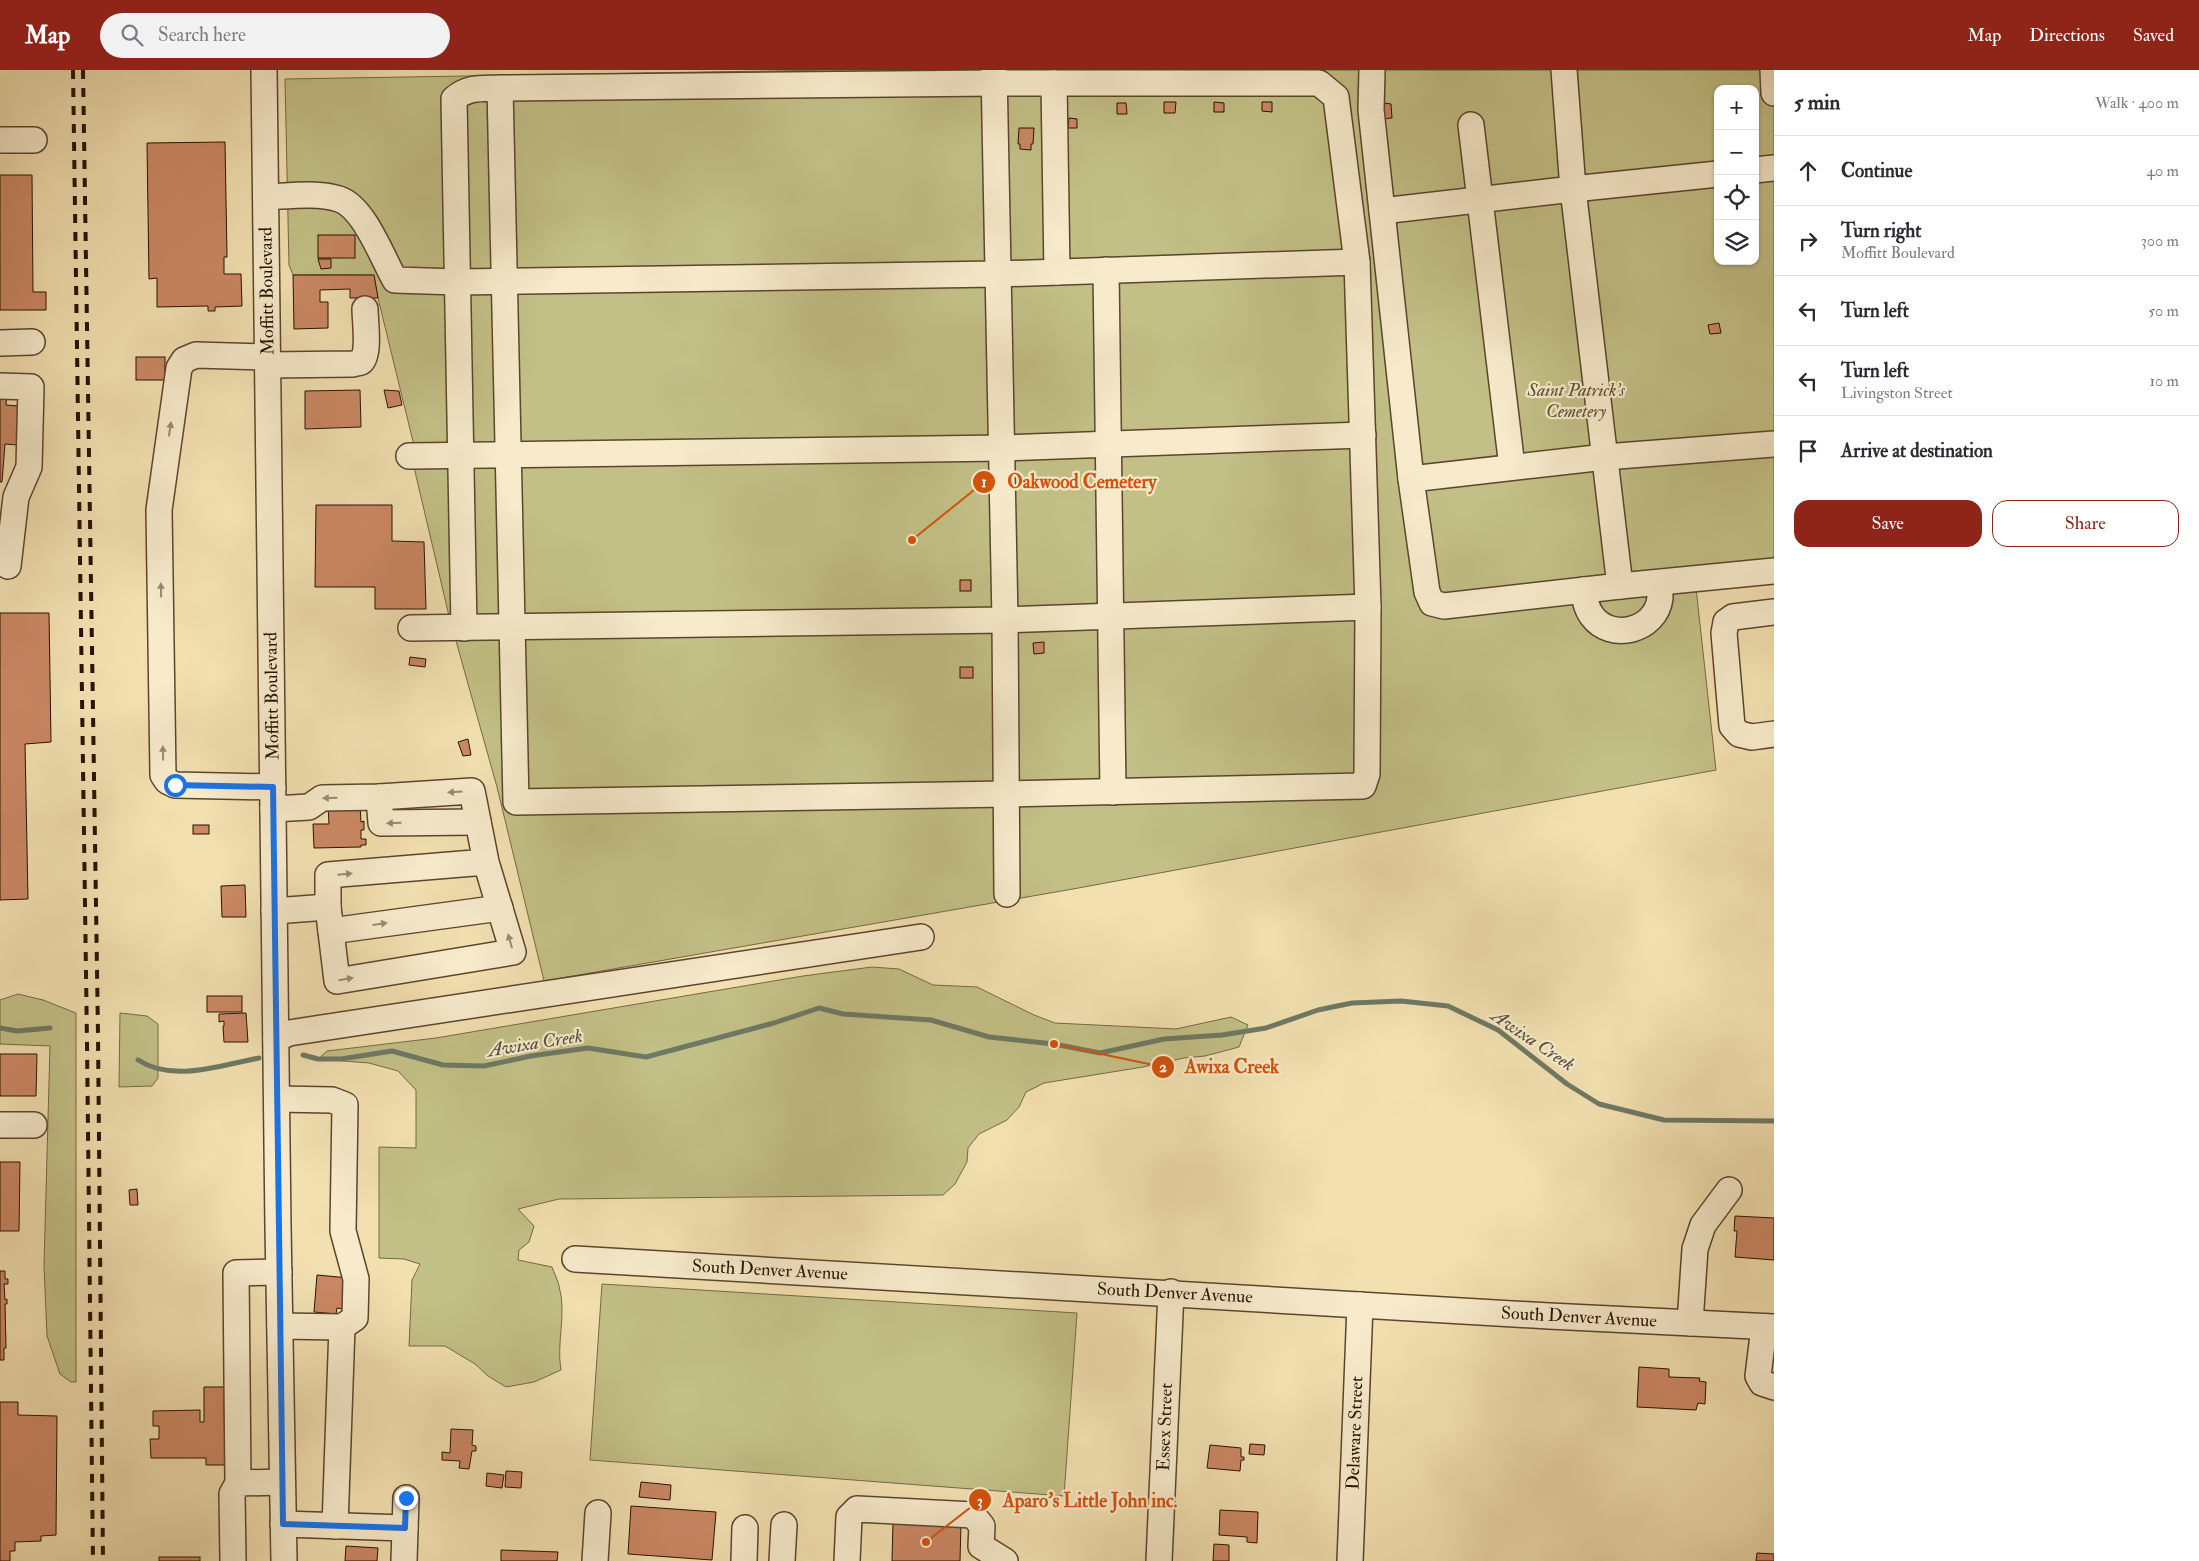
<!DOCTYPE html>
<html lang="en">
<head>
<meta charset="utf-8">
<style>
  :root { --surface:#fff; --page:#f2f2f3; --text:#2b2b33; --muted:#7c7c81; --line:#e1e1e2; --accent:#8f2418 }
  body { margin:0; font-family:"IM FELL Double Pica",serif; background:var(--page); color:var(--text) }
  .controls { position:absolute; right:15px; top:15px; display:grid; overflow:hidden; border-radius:10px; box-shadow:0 1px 4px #0004 }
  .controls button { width:45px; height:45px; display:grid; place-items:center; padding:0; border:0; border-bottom:1px solid var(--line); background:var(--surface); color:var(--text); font:25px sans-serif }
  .stop { position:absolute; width:15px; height:15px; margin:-11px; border:4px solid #1a73e8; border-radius:50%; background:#fff }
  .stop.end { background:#1a73e8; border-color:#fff; box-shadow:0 1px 5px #0008 }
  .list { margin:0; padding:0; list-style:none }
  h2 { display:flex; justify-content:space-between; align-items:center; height:65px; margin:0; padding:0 20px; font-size:21px }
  h2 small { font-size:16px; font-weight:400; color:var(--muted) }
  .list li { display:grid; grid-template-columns:32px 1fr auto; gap:15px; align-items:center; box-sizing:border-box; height:70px; padding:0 20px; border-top:1px solid var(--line) }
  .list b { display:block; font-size:19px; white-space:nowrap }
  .list p { margin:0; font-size:16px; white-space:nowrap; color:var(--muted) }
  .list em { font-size:16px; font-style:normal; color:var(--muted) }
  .actions { display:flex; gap:10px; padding:15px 20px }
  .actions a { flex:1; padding:11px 0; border:1px solid var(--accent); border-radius:15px; text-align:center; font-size:18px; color:var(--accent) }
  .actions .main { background:var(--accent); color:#fff }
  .icon { flex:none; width:28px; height:28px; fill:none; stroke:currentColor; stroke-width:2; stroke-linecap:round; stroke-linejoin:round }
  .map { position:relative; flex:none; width:1774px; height:1491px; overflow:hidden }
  header { display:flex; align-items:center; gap:30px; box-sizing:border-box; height:70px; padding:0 25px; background:var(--accent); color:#fff }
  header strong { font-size:24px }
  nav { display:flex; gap:28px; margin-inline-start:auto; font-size:18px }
  .search { width:350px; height:45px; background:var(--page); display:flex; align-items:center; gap:12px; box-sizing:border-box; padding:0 18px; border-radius:28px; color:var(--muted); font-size:19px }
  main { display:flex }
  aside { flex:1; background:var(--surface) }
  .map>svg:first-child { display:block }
  .green { fill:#c2c086; stroke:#766844; fill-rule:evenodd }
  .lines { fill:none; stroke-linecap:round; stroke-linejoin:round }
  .stream { stroke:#6e7965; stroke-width:5 }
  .building { fill:#cb8865; stroke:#2a1101 }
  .minor-casing { stroke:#5c452d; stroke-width:28 }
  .minor { stroke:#f7ebcc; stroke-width:25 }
  .rail { stroke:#2a1101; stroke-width:4; stroke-dasharray:9 9; stroke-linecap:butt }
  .oneway { fill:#9b8971 }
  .route { stroke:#1a73e8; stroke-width:6 }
  .labels { text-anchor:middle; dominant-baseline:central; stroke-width:4.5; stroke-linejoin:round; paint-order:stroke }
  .street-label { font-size:18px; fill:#2a1101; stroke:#f7ebcc }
  .park-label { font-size:18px; font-style:italic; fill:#5f4e30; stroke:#f7ebcc }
  .water-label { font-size:19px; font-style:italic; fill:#524e3b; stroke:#f7ebcc }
  .leader { fill:none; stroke:#d5520b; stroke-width:2 }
  .callout-dot { fill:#d5520b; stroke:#f7ebcc; stroke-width:2 }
  .mark-label { font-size:15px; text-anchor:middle; font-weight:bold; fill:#fff }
  .callout-label { font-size:19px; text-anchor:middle; font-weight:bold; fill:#d5520b; stroke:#f7ebcc; stroke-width:4.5; stroke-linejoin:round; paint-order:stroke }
</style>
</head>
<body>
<header>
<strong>Map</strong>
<div class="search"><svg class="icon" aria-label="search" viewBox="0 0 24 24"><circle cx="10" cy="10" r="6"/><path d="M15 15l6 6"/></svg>Search here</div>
<nav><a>Map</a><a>Directions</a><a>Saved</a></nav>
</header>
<main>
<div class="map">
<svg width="1774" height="1491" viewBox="0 0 1774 1491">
  <rect width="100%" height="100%" fill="#f2e0b1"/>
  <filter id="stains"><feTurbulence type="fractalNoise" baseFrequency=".004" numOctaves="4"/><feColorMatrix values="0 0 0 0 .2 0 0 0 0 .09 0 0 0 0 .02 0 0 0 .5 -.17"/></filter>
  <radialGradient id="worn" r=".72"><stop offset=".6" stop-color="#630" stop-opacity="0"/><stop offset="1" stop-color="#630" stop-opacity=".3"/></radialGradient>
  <g class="green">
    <path d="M826,0H1774V509L1696,518L1716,700L1073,819L544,911L497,717L449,546L413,393L418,392L378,228L374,205H293L289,195L285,9ZM1718,19H1755V191H1718Z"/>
    <path d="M872,897L899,899L933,915L977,917L1034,945L1055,953L1176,959L1231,947L1248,955L1239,977L1205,986L1184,988L1143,997L1044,1013L1026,1022L1019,1037L1007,1050L979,1064L968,1078L967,1092L955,1114L943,1125L559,1129L518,1139L534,1156L529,1172L519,1180L518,1190L552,1197C554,1203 558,1210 559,1216C567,1244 556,1273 561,1300L534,1312L506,1317L488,1306L475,1294L445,1276H409L412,1210L420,1194L404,1189L379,1188V1077L416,1078V1020L398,1001L369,993L318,989L327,981L436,968L803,906Z"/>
    <path d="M18,924L43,930L76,943V1312H71L60,1304L47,1266L44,1195L50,976L0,974V930Z"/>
    <path d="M120,943L147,946L158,954V1008L152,1016L119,1017Z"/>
    <path d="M602,1214L1077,1243L1064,1426L590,1390Z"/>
  </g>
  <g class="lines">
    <g class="stream">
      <path d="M0,958L17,961L50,958"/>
      <path d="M303,985L318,989H341L392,981L443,995L484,996L531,986L588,978L646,987L774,953L819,938L843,944L931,950L989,967L1054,974L1100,983L1164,969L1222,965L1266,958L1318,940L1352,933L1401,931L1448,936L1498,960L1567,1014L1599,1034L1664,1050L1774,1051"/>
      <path d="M138,990C174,1013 221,995 259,988"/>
    </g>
  </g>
  <g class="building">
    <path d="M1164,32H1176L1175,43H1164Z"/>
    <path d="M1214,32L1224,33V42H1214Z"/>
    <path d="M1262,32H1272V42L1262,41Z"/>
    <path d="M1117,33H1126L1127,44H1117Z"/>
    <path d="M1384,33L1391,34L1392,48L1380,49V35H1384Z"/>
    <path d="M1069,48L1077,49V58H1068Z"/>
    <path d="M1019,58H1034L1033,74H1031V80L1020,79V74H1018Z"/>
    <path d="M225,72L227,187H224V204H241L242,236L215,237V241H208V236L157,237V208L149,209L147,73Z"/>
    <path d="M0,105H32L33,222H46V240H0Z"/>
    <rect x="318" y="165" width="37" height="23"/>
    <path d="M318,189H331V198L321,199Z"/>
    <path d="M293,205H374L378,228H350V219L320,220V232H328V258L294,259Z"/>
    <path d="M1719,253L1721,263L1710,264L1708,255Z"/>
    <rect x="136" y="287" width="29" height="23"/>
    <path d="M360,320L361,357L305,359V321Z"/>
    <path d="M384,320L399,321L402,335L388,338Z"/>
    <path d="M0,322H7L6,335L19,336L17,375L5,374L2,412H0Z"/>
    <path d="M316,435H392V471L424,472L426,539H375V517H315Z"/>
    <rect x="960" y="510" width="11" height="11"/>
    <path d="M0,543H49L51,672L25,674L28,829L0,830Z"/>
    <path d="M1044,572V583L1034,584L1033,573Z"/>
    <path d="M410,587L426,589L425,597L409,595Z"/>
    <rect x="960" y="597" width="13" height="11"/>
    <path d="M468,669L471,685L463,686L458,672Z"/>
    <path d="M360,735L361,752L364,751V760H361V769H366V775H361V777L314,778L313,754H329L328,736Z"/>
    <rect x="193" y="755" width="16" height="9"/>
    <path d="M245,815L246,847H222L221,816Z"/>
    <rect x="207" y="926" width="35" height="16"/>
    <path d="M246,943L248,972H224L223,956H224V951L219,952V944Z"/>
    <path d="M0,984H37L36,1026H0Z"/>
    <path d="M0,1092H20L19,1161H0Z"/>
    <path d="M137,1119L138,1135H130L129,1120Z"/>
    <path d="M1735,1146L1774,1148V1190L1735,1187L1737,1161H1734Z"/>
    <path d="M0,1201H5V1209H8V1214H4L5,1230L7,1229V1234H5L6,1278H4V1290H0Z"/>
    <path d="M317,1205L349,1208L347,1240L337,1238L336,1244L314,1242Z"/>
    <path d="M1639,1297L1669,1299V1307L1700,1308L1699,1311L1706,1312L1705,1334L1698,1333L1696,1340L1637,1337Z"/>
    <path d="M204,1317H232V1330L224,1331L225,1395H206V1388H151L150,1369H159V1356H153V1341L200,1340V1352H204Z"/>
    <path d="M0,1332H18V1345L57,1346L56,1465L41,1466V1471L15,1472V1481H10V1491H0Z"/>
    <path d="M451,1359L473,1360L472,1375L476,1376V1381H472L469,1399L459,1398L460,1391L442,1390V1382L450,1383Z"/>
    <path d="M1250,1374L1265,1375L1264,1385L1249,1384Z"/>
    <path d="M1210,1375L1241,1378V1387H1244V1390H1241L1240,1401L1207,1398Z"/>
    <path d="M506,1401L522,1402L521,1418L505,1417Z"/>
    <path d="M487,1403L504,1405L502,1418L486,1416Z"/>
    <path d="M641,1412L671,1415L670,1430L639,1427Z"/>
    <path d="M631,1436L716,1442L712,1490L628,1484Z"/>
    <path d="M1220,1440L1258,1442L1257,1473L1247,1472V1467L1219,1465Z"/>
    <path d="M893,1451L961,1453L960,1491H892Z"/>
    <path d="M1214,1474L1229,1475V1491H1213Z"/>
    <path d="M346,1476L378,1478L377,1491H345Z"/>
    <path d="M501,1480L558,1482L557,1491H501Z"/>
    <path d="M1757,1483L1774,1484V1491H1756Z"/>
    <rect x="159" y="1487" width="41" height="4"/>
  </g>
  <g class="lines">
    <defs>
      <g id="minor">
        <path d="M264,0L278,1157L284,1491"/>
        <path d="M994,0L1005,550L1007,824"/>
        <path d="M1372,0L1371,40L1411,409L1605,387L1774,374"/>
        <path d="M1564,0L1573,119L1718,104"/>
        <path d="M1773,0L1774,23"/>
        <path d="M1054,13L1057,202"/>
        <path d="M1471,55L1512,397"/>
        <path d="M0,70H34"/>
        <path d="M1755,100L1774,98"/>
        <path d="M266,127C289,126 317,122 339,129C364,137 382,187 395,210L458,212L998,204L1357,192"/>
        <path d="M1382,141L1573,119L1620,516L1444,536L1432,533L1427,522L1411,409"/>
        <path d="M1106,200L1113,722"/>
        <path d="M0,273L32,272"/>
        <path d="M268,287L196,285L184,290L179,298L159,440L163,705L167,711L175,715L273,717"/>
        <path d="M268,295L353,294C356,293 359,293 361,292C370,285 365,250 365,239"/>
        <path d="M0,316L31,317L29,397L16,427L8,496"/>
        <path d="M409,386L1002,378L1363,365"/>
        <path d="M1620,516L1774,501"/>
        <path d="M1584,520C1585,530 1586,538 1592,546C1611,572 1656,561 1660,528C1660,523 1659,517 1659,513"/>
        <path d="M1774,542L1733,547L1726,552L1724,563L1732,656L1739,664L1752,667L1774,664"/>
        <path d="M411,558L1005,550L1368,537"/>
        <path d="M464,558L454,29C468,16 483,19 500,18L995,13H1319L1336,27L1357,192L1368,537L1367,704L1363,716L1006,724L516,732L500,18"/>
        <path d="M379,727L381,753L478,752"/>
        <path d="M273,739L309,737L322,728L379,727L472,721L486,792L513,882L337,911L328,837V805L486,792"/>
        <path d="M274,841L328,837"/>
        <path d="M331,861L500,838"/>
        <path d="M276,969L289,963L921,867"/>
        <path d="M277,1029L332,1030L345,1035L343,1161L356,1209L355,1248L342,1257L280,1256"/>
        <path d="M0,1055H34"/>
        <path d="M575,1189L1549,1246L1774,1257"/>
        <path d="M1690,1253L1695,1179L1703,1155L1729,1120"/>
        <path d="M1764,1257L1758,1306L1762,1313L1774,1317"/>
        <path d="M238,1413L236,1203L279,1202"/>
        <path d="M283,1454L405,1458"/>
        <path d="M335,1456L342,1257"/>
        <path d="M233,1491L232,1424L238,1413L282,1412"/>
        <path d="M404,1491L406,1428"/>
        <path d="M595,1491L598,1443"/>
        <path d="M744,1491L745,1458"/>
        <path d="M782,1491L784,1455"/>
        <path d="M847,1491L849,1447L857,1439L973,1445L982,1456L981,1476L1005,1491"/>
        <path d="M1159,1491L1171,1222"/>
        <path d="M1350,1491L1360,1235"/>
      </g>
    </defs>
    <use href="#minor" class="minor-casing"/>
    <use href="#minor" class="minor"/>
    <g class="rail">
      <path d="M73,0L87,973L93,1491"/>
      <path d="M83,0L98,964L103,1491"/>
    </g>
  </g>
  <defs><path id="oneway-solid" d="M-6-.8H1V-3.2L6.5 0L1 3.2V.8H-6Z" transform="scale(1.25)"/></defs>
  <g class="oneway">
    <use href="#oneway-solid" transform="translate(170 359) rotate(-82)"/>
    <use href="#oneway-solid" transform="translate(161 520) rotate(-91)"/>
    <use href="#oneway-solid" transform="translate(163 683) rotate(-91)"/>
    <use href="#oneway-solid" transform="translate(455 722) rotate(177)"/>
    <use href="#oneway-solid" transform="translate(330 728) rotate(179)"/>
    <use href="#oneway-solid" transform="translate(394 753) rotate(179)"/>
    <use href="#oneway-solid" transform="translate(345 804) rotate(-5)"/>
    <use href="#oneway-solid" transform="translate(380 854) rotate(-8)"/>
    <use href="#oneway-solid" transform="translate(510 871) rotate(-106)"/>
    <use href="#oneway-solid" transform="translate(346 909) rotate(-9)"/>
  </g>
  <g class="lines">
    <path class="route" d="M175,715L273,717L283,1454L405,1458L406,1428"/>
  </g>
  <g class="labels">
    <g class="street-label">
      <text transform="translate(267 221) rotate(-91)">Moffitt Boulevard</text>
      <text transform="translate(272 626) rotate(-91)">Moffitt Boulevard</text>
      <text transform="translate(770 1200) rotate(3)">South Denver Avenue</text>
      <text transform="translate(1175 1223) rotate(3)">South Denver Avenue</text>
      <text transform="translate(1579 1247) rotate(3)">South Denver Avenue</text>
      <text transform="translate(1165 1357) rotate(-88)">Essex Street</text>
      <text transform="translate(1355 1363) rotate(-88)">Delaware Street</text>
    </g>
    <g class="park-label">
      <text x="1576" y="320">Saint Patrick's<tspan x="1576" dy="21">Cemetery</tspan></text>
    </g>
    <g class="water-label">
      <text transform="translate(1533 970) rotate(34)">Awixa Creek</text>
      <text transform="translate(535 973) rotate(-9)">Awixa Creek</text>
    </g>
  </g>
  <path class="leader" d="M912 470L984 412M1054 974L1163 997M926 1472L980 1430"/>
  <g class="callout-dot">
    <circle cx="912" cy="470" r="5"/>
    <circle cx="1054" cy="974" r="5"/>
    <circle cx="926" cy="1472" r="5"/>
    <circle cx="984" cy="412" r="12"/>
    <circle cx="1163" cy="997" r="12"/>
    <circle cx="980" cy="1430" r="12"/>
  </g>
  <g class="mark-label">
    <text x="984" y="417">1</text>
    <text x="1163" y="1002">2</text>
    <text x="980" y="1436">3</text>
  </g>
  <g class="callout-label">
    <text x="1082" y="418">Oakwood Cemetery</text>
    <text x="1232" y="1003">Awixa Creek</text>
    <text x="1090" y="1437">Aparo's Little John inc.</text>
  </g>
  <rect width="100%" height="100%" filter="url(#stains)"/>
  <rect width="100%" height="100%" fill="url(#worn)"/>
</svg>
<div class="controls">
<button>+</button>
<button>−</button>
<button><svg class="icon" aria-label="locate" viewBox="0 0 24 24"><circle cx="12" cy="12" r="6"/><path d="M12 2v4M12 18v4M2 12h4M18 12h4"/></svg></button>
<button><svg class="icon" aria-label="layers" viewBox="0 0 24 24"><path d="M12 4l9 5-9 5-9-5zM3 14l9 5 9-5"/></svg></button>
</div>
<div class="stop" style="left:175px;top:715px"></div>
<div class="stop end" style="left:406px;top:1428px"></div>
</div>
<aside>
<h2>5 min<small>Walk · 400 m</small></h2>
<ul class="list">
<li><svg class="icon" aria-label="ahead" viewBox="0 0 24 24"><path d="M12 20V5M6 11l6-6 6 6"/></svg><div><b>Continue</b></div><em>40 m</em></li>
<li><svg class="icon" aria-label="right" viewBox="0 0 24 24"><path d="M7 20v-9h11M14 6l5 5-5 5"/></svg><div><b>Turn right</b><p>Moffitt Boulevard</p></div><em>300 m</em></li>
<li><svg class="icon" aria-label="left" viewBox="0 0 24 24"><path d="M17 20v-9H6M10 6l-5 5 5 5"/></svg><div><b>Turn left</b></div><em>50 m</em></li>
<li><svg class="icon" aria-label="left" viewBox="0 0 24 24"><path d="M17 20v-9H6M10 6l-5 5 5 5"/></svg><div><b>Turn left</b><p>Livingston Street</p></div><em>10 m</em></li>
<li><svg class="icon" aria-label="arrive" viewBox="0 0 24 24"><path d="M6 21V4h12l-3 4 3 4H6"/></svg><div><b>Arrive at destination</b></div></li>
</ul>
<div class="actions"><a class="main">Save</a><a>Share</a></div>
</aside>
</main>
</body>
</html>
